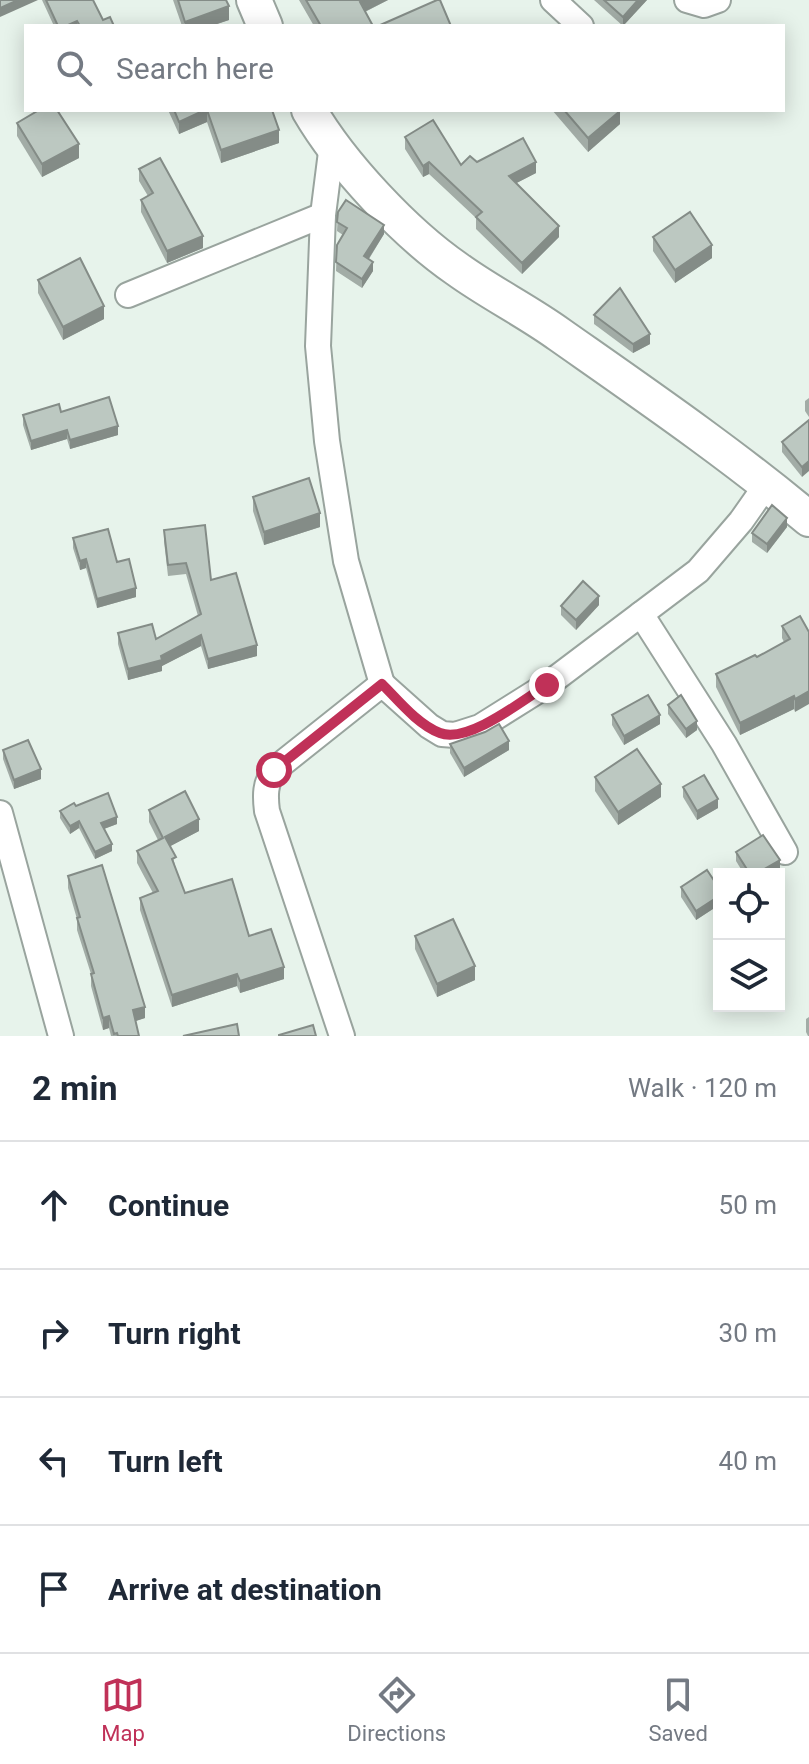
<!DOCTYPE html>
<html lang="en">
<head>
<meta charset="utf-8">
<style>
  :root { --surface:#fff; --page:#f2f2f3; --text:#1f2937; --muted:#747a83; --line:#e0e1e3; --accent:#c03158 }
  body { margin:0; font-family:Roboto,sans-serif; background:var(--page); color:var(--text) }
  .controls { position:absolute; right:24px; bottom:24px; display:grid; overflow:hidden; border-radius:0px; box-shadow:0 4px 20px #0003 }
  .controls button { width:72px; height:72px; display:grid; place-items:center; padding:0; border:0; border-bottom:2px solid var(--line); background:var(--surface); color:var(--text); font:40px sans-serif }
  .stop { position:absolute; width:24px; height:24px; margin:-18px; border:6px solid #c03158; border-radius:50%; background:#fff }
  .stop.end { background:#c03158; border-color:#fff; box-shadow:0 2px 8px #0008 }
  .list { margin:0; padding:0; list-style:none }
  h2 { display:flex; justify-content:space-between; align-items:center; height:104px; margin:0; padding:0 32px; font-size:34px }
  h2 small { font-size:26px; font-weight:400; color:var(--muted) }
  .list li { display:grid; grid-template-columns:52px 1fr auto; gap:24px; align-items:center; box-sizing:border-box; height:128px; padding:0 32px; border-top:2px solid var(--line) }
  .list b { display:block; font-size:30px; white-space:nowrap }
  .list em { font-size:26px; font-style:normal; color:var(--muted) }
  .icon { flex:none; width:44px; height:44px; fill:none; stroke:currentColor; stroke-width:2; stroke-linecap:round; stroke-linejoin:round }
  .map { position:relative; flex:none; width:809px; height:1036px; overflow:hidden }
  .search { position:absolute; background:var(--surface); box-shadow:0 4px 20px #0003; left:24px; right:24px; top:24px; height:88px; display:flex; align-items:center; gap:20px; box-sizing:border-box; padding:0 28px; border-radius:0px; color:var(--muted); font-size:30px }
  .sheet { height:616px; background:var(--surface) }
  nav { display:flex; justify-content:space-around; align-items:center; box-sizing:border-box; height:112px; border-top:2px solid var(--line); background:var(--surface); font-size:22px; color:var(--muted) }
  nav a { display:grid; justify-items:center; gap:4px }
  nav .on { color:var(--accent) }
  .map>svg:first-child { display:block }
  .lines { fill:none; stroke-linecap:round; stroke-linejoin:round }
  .street-casing { stroke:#99a49e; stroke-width:28 }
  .secondary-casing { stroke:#99a49e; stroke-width:38 }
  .street { stroke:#fff; stroke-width:24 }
  .secondary { stroke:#fff; stroke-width:34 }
  .wall { fill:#a2aca6 }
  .shaded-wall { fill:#848c87 }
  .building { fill:#bcc8c1; stroke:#848c87; stroke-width:2 }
  .route { stroke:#c03158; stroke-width:10 }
</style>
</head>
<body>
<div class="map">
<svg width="809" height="1036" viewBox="0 0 809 1036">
  <rect width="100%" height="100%" fill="#e7f3eb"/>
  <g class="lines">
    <defs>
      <g id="street">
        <path d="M553,0L581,26"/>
        <path d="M687,0L704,5L718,0"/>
        <path d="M332,144L323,215L318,346L327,441L346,561L382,684"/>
        <path d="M128,295L323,215"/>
        <path d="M641,614L724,744L785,852"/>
        <path d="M0,813L61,1036"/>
        <path d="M342,1036L267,811C265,795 265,784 274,770L382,684L429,726L442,734L455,735L480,727L547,685L698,571L741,521L767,484"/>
      </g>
      <g id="secondary">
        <path d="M254,0L265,26"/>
        <path d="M309,110C341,165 405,233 457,269C490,293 527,311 560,335C644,394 730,453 809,519"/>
      </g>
    </defs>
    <use href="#street" class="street-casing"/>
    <use href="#secondary" class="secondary-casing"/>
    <use href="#street" class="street"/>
    <use href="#secondary" class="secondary"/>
  </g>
  <g class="wall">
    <path d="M42,0H93L103,20L114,26H54Z"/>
    <path d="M173,0H226L229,20L211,26H182Z"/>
    <path d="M299,0H388L365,12L373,26H314Z"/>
    <path d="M594,0H647L623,26Z"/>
    <path d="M168,110H272L279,143L221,163L207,122L179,134Z"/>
    <path d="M552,110H619L620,124L588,152Z"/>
    <path d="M17,123L79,158L42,177L17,136Z"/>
    <path d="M405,137L461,165L477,162L536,173L516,183L559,237L522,274L476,229V218L429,174L423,177L405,149Z"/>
    <path d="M139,169L203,248L167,263L141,212V200L148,196L139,181Z"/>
    <path d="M338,212L384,234L369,259L373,271L362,288L336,271L337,245L343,235L337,231Z"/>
    <path d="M653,237L712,258L675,283L653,251Z"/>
    <path d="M38,280L104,319L63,340L38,293Z"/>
    <path d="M594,315L650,344L633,353L594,324Z"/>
    <path d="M809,398V417L805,411V401Z"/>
    <path d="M61,412L118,435L70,449L67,439L31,450L23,425V415Z"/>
    <path d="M809,420L802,477L782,452V442Z"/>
    <path d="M253,497L320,527L264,545L253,511Z"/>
    <path d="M787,527L767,553L752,542V533Z"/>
    <path d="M164,530L211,580L257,656L208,669L201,646L162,666V671L128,680L118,644V633L156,639L198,616L186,574L168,576L164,541Z"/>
    <path d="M73,538L117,562L136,597L97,608L86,568L80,570L73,548Z"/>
    <path d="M599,605L576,630L561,615V606Z"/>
    <path d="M800,616L795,712L794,709L740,735L716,687V674L757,657L784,642L782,638V626Z"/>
    <path d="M668,705L697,730L686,738L668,714Z"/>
    <path d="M612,715L660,724L624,745L612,725Z"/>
    <path d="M450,744L509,750L464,777L450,753Z"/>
    <path d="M3,750L41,779L14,789L3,759Z"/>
    <path d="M595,777L661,797L618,825L595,791Z"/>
    <path d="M683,787L718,808L697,820L683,797Z"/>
    <path d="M76,806L117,824L104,829L112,851L95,859L79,828L70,834L60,818V811Z"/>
    <path d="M149,810L199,831L170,846L176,869L185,893L249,936L284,979L240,993L237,986L172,1007L140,910V898L153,893L137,863V851L158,840L149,822Z"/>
    <path d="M736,852L780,869L772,874H744L736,861Z"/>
    <path d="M68,876L145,1018L135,1021L139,1036H111L109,1028L103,1030L91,986V974L77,930V919L68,888Z"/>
    <path d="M681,887L719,888V905L696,920L681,897Z"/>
    <path d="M415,936L475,980L437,997L415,949Z"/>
    <path d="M809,1017V1036H808L806,1032V1019Z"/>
  </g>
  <g class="shaded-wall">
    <path d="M18,0H38L0,17V8Z"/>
    <path d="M364,0H388L360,14V2Z"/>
    <path d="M638,0H647L623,26V17Z"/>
    <path d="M229,6V20L211,26H185V22Z"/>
    <path d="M77,21V26H66Z"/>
    <path d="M207,110V122L179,134V122Z"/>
    <path d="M620,111V124L588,152V138Z"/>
    <path d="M279,130V143L221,163V150Z"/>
    <path d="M79,144V158L42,177V164Z"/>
    <path d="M429,162V174L423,177V166Z"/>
    <path d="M536,162V173L509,187V176Z"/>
    <path d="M384,225V234L364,266V256Z"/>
    <path d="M559,226V237L522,274V263Z"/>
    <path d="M203,236V248L167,263V251Z"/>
    <path d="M712,245V258L675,283V270Z"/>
    <path d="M373,262V271L362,288V279Z"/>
    <path d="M104,306V319L63,340V327Z"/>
    <path d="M650,334V344L633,353V344Z"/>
    <path d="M118,426V435L70,449V440Z"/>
    <path d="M67,430V439L31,450V441Z"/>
    <path d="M809,461V471L802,477V467Z"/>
    <path d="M320,513V527L264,545V532Z"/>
    <path d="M787,518V527L767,553V544Z"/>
    <path d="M86,559V568L80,570V561Z"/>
    <path d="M136,588V597L97,608V599Z"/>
    <path d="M599,596V605L576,630V620Z"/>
    <path d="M201,635V646L162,666V671L128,680V669L161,656Z"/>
    <path d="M257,645V656L208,669V659Z"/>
    <path d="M809,691V704L795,712V699Z"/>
    <path d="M794,696V709L740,735V723Z"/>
    <path d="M660,715V724L624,745V736Z"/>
    <path d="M697,721V730L686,738V729Z"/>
    <path d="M509,741V750L464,777V768Z"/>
    <path d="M41,769V779L14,789V780Z"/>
    <path d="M661,784V797L618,825V812Z"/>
    <path d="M718,799V808L697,820V811Z"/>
    <path d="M117,817V824L101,830V823Z"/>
    <path d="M199,819V831L165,849V837Z"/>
    <path d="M79,821V828L70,834V826Z"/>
    <path d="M112,844V851L95,859V852Z"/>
    <path d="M780,860V869L772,874H756Z"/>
    <path d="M719,896V905L696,920V911Z"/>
    <path d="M475,966V980L437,997V984Z"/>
    <path d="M284,967V979L240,993V981Z"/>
    <path d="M237,974V986L172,1007V995Z"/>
    <path d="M145,1007V1018L133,1022V1010Z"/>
    <path d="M109,1016V1028L103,1030V1018Z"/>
  </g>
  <g class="building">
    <path d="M0,0H18L0,8Z"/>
    <path d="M46,0H93L103,20L110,17L114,26H80L77,21L66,26H58Z"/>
    <path d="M178,0H226L229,6L185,22Z"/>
    <path d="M306,0H364L360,2L373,26H321Z"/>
    <path d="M437,0H440L451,26H378Z"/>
    <path d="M604,0H638L623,17Z"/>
    <path d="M39,110H57L79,144L42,164L17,123Z"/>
    <path d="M174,110H205L179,122Z"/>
    <path d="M207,110H272L279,130L221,150Z"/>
    <path d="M564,110H619L620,111L588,138Z"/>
    <path d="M433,120L461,165L470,156L477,162L523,138L536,162L509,176L559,226L522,263L476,217L482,212L429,162L423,166L405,137Z"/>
    <path d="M160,158L203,236L167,251L141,200L153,193L139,169Z"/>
    <path d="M346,200L384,225L364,256L373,262L362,279L336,262L337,245L347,228L337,222L338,212Z"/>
    <path d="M690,212L712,245L675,270L653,237Z"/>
    <path d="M80,258L104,306L63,327L38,280Z"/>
    <path d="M620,288L650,334L633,344L594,315Z"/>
    <path d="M109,397L118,426L70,440L67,430L31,441L23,415L59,404L61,412Z"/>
    <path d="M809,420V461L802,467L782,442Z"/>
    <path d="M309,478L320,513L264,532L253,497Z"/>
    <path d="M772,505L787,518L767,544L752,533Z"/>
    <path d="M205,525L211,580L236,573L257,645L208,659L201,635L161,656L162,660L128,669L118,633L152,624L156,639L201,614L186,563L168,565L164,530Z"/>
    <path d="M108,529L117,562L129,559L136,588L97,599L86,559L80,561L73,538Z"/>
    <path d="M583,581L599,596L576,620L561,606Z"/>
    <path d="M800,616L809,632V691L795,699L794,696L740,723L716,674L755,655L757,657L790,639L782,626Z"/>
    <path d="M648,695L660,715L624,736L612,715Z"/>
    <path d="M681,695L697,721L686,729L668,705Z"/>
    <path d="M499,724L509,741L464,768L450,744L485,732Z"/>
    <path d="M28,740L41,769L14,780L3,750Z"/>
    <path d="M637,749L661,784L618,812L595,777Z"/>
    <path d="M704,775L718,799L697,811L683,787Z"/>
    <path d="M185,791L199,819L165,837L176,857L172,859L185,893L232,879L249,936L271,929L284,967L240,981L237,974L172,995L140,898L158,891L137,851L163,838L149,810Z"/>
    <path d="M108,793L117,817L101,823L112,844L95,852L79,821L70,826L60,811L74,803L76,806Z"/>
    <path d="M763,835L780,860L756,874H750L736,852Z"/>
    <path d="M102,865L145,1007L133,1010L139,1036H118L117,1033L114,1034L109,1016L103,1018L91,974L94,973L77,918L80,917L68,876Z"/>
    <path d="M707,870L719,888V896L696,911L681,887Z"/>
    <path d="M453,919L475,966L437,984L415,936Z"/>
    <path d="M237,1024L239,1036H183Z"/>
    <path d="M313,1025L316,1036H279V1035Z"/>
  </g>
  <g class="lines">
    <path class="route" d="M274,770L382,684C398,700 418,725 440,733C468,744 523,700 547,685"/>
  </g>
</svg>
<div class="controls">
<button><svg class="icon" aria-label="locate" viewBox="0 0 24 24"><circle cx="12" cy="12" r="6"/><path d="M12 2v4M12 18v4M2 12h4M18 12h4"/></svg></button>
<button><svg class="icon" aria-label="layers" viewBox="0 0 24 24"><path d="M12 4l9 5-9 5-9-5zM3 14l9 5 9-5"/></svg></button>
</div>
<div class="stop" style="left:274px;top:770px"></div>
<div class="stop end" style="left:547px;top:685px"></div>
<div class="search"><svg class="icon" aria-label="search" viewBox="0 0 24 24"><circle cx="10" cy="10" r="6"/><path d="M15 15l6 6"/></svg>Search here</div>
</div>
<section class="sheet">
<h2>2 min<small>Walk · 120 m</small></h2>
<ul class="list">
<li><svg class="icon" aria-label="ahead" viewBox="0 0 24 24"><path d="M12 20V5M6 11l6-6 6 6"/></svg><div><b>Continue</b></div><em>50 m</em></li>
<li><svg class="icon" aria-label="right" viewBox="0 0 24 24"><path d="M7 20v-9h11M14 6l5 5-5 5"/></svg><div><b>Turn right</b></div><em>30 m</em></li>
<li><svg class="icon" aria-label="left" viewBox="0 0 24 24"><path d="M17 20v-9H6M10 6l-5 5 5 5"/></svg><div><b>Turn left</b></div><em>40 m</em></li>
<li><svg class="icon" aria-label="arrive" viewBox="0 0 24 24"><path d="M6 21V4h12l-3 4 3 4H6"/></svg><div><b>Arrive at destination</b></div></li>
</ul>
</section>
<nav>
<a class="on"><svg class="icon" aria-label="map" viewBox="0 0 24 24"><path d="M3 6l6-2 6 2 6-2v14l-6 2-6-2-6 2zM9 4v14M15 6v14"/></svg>Map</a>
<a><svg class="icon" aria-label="directions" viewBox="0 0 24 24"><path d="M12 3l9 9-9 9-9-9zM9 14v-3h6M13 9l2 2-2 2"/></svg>Directions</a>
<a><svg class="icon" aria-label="saved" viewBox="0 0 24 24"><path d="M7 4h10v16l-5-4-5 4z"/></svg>Saved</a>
</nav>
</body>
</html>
